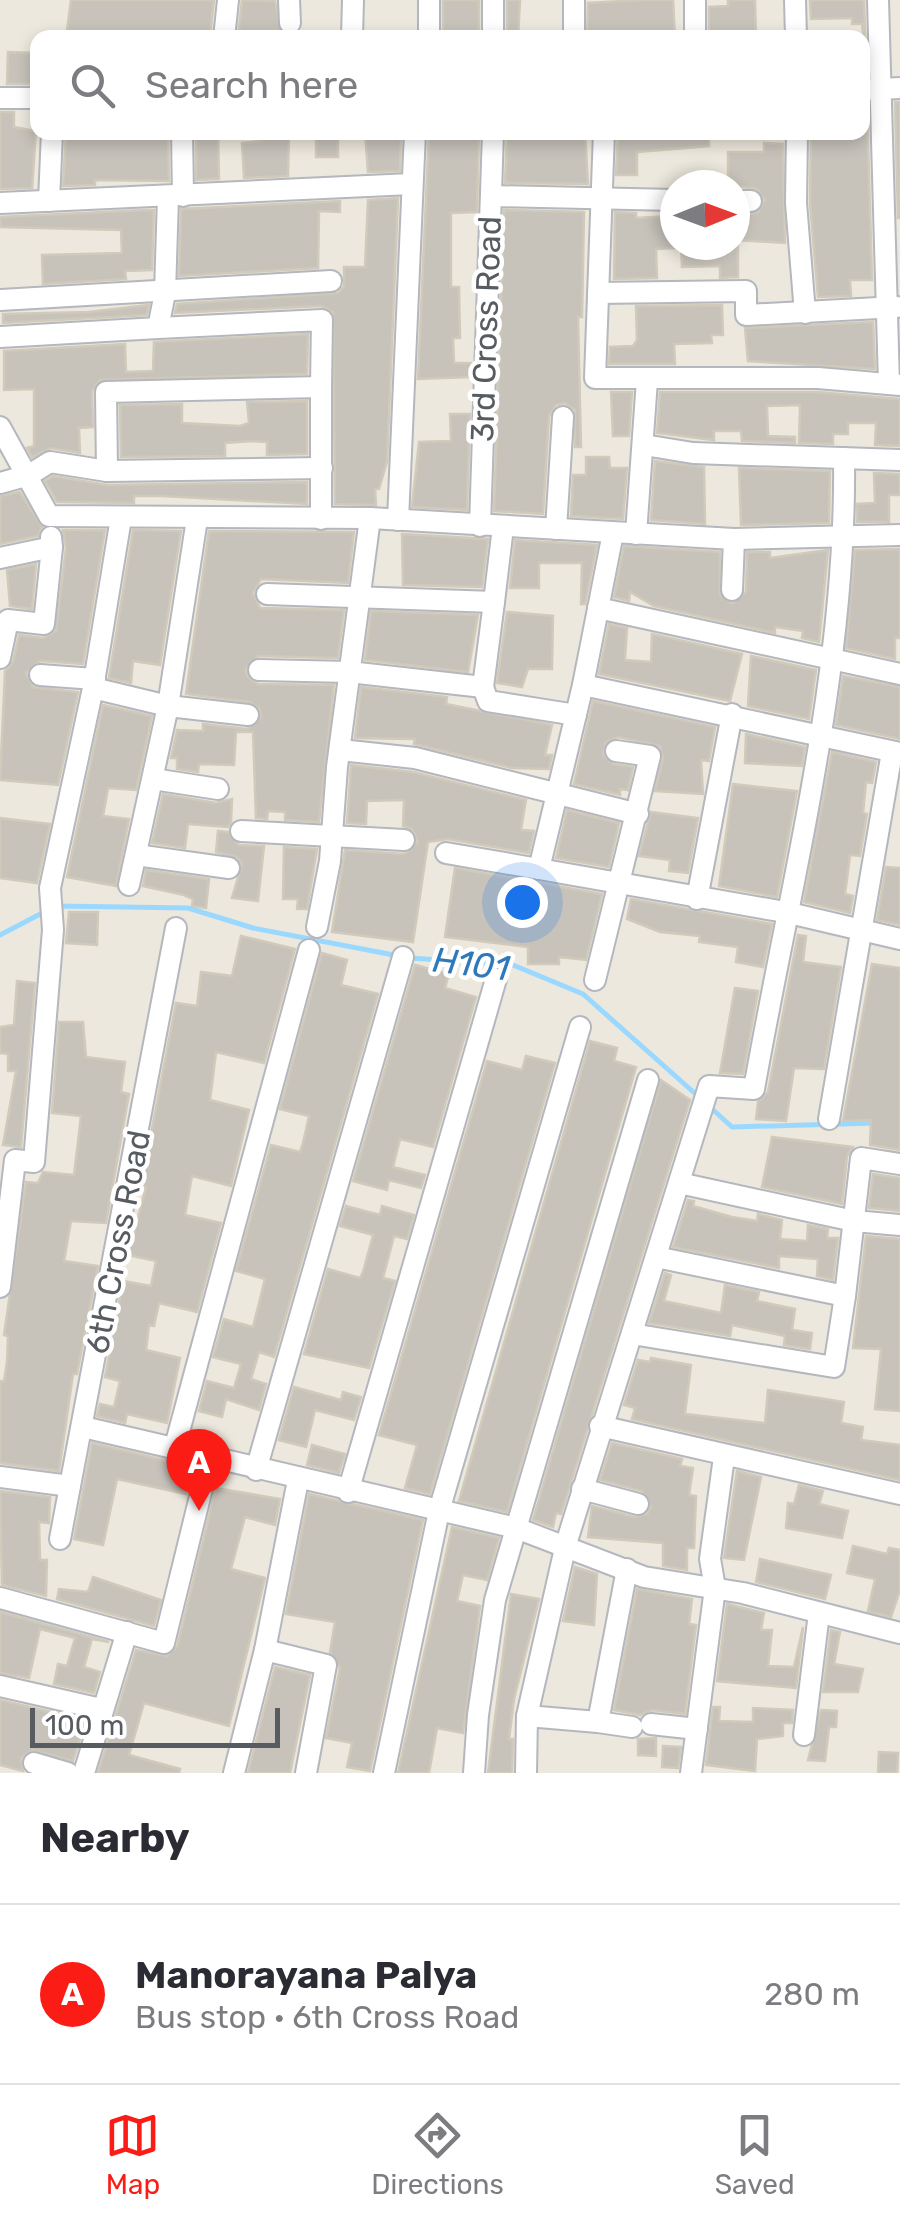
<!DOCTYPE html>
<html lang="en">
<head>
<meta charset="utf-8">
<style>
  :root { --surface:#fff; --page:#f2f2f3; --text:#2b2b33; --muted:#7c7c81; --line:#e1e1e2; --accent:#fb1d15 }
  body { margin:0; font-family:Rubik,sans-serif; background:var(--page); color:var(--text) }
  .compass { position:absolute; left:660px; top:170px; width:90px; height:90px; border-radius:50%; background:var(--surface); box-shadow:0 5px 15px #0003; rotate:89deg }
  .scale { position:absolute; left:30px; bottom:25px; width:250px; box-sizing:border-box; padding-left:10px; border:5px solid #575c61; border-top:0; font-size:28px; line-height:35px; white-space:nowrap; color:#575c61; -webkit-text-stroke:8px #fff; paint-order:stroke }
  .you { position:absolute; left:522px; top:902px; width:35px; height:35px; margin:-25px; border:8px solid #fff; border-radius:50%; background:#1a73e8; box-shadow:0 0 0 15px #1a73e833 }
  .badge { display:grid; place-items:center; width:65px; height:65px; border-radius:50%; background:var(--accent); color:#fff; font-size:32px; font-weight:700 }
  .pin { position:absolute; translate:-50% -82px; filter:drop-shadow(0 2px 5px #0008) }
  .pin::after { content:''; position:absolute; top:52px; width:35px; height:30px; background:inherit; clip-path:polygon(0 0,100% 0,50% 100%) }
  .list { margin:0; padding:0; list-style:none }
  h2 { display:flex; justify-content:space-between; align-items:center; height:130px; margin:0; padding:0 40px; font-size:42px }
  h2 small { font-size:32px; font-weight:400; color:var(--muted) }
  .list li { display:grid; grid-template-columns:65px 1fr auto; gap:30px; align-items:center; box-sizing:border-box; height:180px; padding:0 40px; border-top:2px solid var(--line) }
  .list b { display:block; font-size:38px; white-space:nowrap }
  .list p { margin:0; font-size:32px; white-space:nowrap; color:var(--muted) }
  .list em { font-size:32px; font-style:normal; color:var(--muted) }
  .icon { flex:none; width:55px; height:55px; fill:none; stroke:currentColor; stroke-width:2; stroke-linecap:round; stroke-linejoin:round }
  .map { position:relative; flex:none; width:900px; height:1773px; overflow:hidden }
  .search { position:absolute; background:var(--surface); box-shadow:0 5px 15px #0003; left:30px; right:30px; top:30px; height:110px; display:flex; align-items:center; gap:25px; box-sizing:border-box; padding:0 35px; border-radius:20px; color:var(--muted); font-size:38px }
  .sheet { height:310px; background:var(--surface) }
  nav { display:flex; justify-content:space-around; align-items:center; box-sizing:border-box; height:140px; border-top:2px solid var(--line); background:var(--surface); font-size:28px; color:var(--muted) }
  nav a { display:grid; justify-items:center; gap:5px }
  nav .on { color:var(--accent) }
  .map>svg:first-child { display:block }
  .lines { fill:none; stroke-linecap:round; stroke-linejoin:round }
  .stream { stroke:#9bd8ff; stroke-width:5 }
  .building { fill:#c7c3bb; stroke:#d1cabb; stroke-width:2.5 }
  .minor-casing { stroke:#b4b7bd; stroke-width:24 }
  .minor { stroke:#fff; stroke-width:20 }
  .labels { text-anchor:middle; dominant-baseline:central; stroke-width:9; stroke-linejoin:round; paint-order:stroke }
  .street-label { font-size:32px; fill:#575c61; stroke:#fff }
  .water-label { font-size:35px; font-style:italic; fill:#2f79bb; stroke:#fff }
</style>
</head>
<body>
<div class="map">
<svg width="900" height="1773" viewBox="0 0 900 1773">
  <rect width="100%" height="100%" fill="#ece8dd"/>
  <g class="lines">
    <g class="stream">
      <path d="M56,906L188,908L253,928L399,956"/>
      <path d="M0,935L46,911"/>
      <path d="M410,958L513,965L583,994L699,1097"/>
      <path d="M711,1108L732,1127L877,1123"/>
    </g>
  </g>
  <g class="building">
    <path d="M71,0H214L210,35L66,38Z"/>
    <path d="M242,0L275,1L282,34L238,37Z"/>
    <rect x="443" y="0" width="36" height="38"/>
    <path d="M507,0H520L518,38H507Z"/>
    <path d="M640,0H673L675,38H587L588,3Z"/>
    <path d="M728,0H755L756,38H709V7L728,6Z"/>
    <path d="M810,0H864L866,56L862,24H852V18L811,19Z"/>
    <path d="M8,52L38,53L36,84H7Z"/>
    <path d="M895,102H900V218H898Z"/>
    <path d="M862,104H867L872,280H850L851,296L818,297L810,203L811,132H862Z"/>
    <path d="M0,112H14V127L36,131L32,188L0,189Z"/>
    <path d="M66,132H168L169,181L95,180V185L63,186Z"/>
    <path d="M196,132H218L219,179L196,180Z"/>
    <path d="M262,132H289L288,176L244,178L242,143L262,141Z"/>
    <rect x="316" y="132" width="22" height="25"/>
    <path d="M365,132H401L400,171L368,172Z"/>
    <path d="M429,132H479L477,212L451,213V287H459L460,338H453L454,363H472L471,377L418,379Z"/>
    <path d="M585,132L588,184L505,183L507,134Z"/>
    <path d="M618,132H709V146L637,152V175H616Z"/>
    <path d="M764,143L783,144L785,243L735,240V215L757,213L765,200L757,189L728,185V152H764Z"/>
    <path d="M398,198L387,461L379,489H375L376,505L335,504L333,312L321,306L175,313L177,304L338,293L344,286V267H365L368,200Z"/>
    <path d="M340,201V212L319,211L318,268L179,276L181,209Z"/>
    <path d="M146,210H154L152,270L125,271L126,279L43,284L42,255L122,253L121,230L0,227V217Z"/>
    <path d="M504,210L584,212L582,317H578L581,447H575V410L565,403L556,405L549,416L543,514L494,511Z"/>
    <path d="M615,212L636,213V218L670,216L674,248L656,249L657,278L614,279Z"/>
    <path d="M681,245L738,246V277L720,278V266L682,267Z"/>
    <path d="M149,305L147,315L3,323V314L89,312Z"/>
    <path d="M722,305L723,335H711L712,343L674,344L675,364H609L610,347L633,346L637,340L636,306Z"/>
    <path d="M873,322L875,369L748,361L745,328Z"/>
    <path d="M308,334L307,374L100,380L92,391L93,427L79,428L80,453L51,448L32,457L27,448L34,446V389L4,390V351L125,344L126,372L153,371L154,342Z"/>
    <path d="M611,392H632L629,436H613Z"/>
    <path d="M660,392H817L900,399V446L875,445L876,423H848V434H833V444L799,443L800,405L767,406L768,436L795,437V443L742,441L741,431H714V440L657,433Z"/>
    <path d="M307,401V454L267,455V442L252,441L225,443V456L121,457L120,405L182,404V423L240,426L249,423L247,402Z"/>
    <path d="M450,414H470L467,510L412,507L419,442L451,441Z"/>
    <path d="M586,457H609L610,468H627L623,519L571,516L573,475H586Z"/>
    <path d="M655,461L704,467L705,524L651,520Z"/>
    <path d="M739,468L830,471L829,523L741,525Z"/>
    <path d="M874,473L900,474V495H889V522H857V504L875,503Z"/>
    <path d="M53,476L107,485L307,482V504L163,496H134V503L57,502L45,481Z"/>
    <path d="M20,492L42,527L38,536L0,544V496Z"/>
    <path d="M63,530H105L83,664L40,661L26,673L33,687L78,692L58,785L0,780L5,671L13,662L19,635L43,638L56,631L66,548Z"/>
    <path d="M133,530L181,531L160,665L133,661L131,683L109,678Z"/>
    <path d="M209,531L354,532L348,583L261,579L253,593L260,608L344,610L338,658L258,656L245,669L248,677L258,684L334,685L319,822L285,820V812L268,811L267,819L256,818L253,732H236L234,765L199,764L198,772L177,769V758H171L177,730L203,731V724L247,729L261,717L260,709L250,702L186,694Z"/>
    <path d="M402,534L488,539L482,587L403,585Z"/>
    <path d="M515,540L597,545L585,604H581L582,563H539V588H510Z"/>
    <path d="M624,546L720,552V595L732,604L746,592L747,552H770V558L828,550L819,642L802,638L803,631L775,627V633L654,606L630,592L629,601L614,597Z"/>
    <path d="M900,549V638H895V659L846,648L855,550Z"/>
    <path d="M36,564L32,609L10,606L7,570Z"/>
    <path d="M371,611L478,615L468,672L365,660Z"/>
    <path d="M507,612L553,616L552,669H528L522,687L497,683Z"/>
    <path d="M609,624L627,628L625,660L651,662L652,634L742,654L730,701L599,674Z"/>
    <path d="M751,656L816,670L809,719L748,706Z"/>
    <path d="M843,676L900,687V739L836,725Z"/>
    <path d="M361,687L447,697L446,704L552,725L545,755H552L549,769L512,768L414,744L415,739L355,738Z"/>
    <path d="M593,701L715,727L709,761L701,760L703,794L655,791L663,758L660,746L618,737L606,742L603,755L613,764L633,767L628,790L620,789V795L574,784Z"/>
    <path d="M103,705L152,716L136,790L108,788L103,816L129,819L116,886L67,877Z"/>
    <path d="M746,734L805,747L802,766L745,763Z"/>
    <path d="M832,752L876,762L872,783L866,782L863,813L867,814L860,856L850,855L845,894L853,896L850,913L804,902Z"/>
    <path d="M351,765L413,772L526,800L521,830L534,831L529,853L448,839L428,842L413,942L332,932L345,850L404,854L418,842L412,829L403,826L404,800L367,801L366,824L347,823Z"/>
    <path d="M733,784L797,791L777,897L719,886Z"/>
    <path d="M163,794L216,803L232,799L231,822L228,827L188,824L185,848L152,843Z"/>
    <path d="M567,810L619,823L609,867L556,858Z"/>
    <path d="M651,812L698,818L688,873L669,871L670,860L639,856Z"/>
    <path d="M0,818L50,824L37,883L0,878Z"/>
    <path d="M218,831L228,832L239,845L264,846L258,901L232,898L242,864L237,857L216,852Z"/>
    <path d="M284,847L317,849L307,909H297L298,899H283Z"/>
    <path d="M886,867L900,868V925L877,920Z"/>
    <path d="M455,868L602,894L586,960L559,957V964H528V947L445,937Z"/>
    <path d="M146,870L209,879L206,908L192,906L193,899L184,895L143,886Z"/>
    <path d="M631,899L772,924L763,967L736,962L738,947L699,942L700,936L660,932L627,919Z"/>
    <path d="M69,912H98L97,945L66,943Z"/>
    <path d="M798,935L806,936L803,962L841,967L824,1069L794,1068L786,1121L756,1119L758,1102L768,1092Z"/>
    <path d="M241,936L295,949L264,1063L216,1052L210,1100L249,1110L231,1186L192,1176L185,1215L221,1223L197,1312L159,1303L154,1326L149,1325L146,1350L180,1358L167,1423L127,1414L125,1423L97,1416L100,1404L114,1407L120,1381L105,1377L123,1281L151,1286L156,1261L128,1255L146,1187L141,1186L176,1003L197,1006L201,972L232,976Z"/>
    <path d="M322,953L347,960L341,985L378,994L274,1357L259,1352L251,1379L266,1384L259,1410L226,1399L222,1417L199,1411L207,1381L234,1388L241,1364L213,1357L224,1319L253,1327L265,1279L236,1271L271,1145L300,1152L303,1143L309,1116L280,1109Z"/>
    <path d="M872,964L900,968V1150L870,1145L871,1120L843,1121Z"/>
    <path d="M415,965L449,974L445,988L476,997L433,1147L400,1139L393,1167L425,1175L421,1188L389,1180L387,1190L353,1181Z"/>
    <path d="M17,981L35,983L21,1147L3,1145L16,1071H8V1054L0,1053V1027L14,1025Z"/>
    <path d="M735,988L758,991L743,1074L720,1073Z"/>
    <path d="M59,1022H83L86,1057L125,1062L121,1092L129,1094L106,1223L71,1221L64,1261L98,1266L77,1374H73L59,1471L0,1463V1381H4L7,1362L8,1336L4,1335L26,1182L38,1183L43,1172L74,1175L81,1116L52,1113Z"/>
    <path d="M590,1041L617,1048L614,1061L636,1067L507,1512L459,1501Z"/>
    <path d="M526,1056L555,1063L430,1494L405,1488L417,1445L379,1435L487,1061L522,1070Z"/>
    <path d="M661,1080L690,1100L561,1514L556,1513L553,1527L533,1520Z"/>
    <path d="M772,1137L853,1147L847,1156L842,1204L762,1187Z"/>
    <path d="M873,1174L900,1178V1211L869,1208Z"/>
    <path d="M688,1200L694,1201L693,1206L732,1217L757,1221L758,1214L782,1220L780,1239L807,1241L808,1225L828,1229L827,1238H838L833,1280L817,1276L818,1259L779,1256V1268L673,1247Z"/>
    <path d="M346,1206L380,1215L382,1206L414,1215L407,1239L394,1236L383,1278L395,1281L369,1368L304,1354L328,1269L360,1278L363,1272L373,1235L340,1226Z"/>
    <path d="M866,1236L900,1239V1411L875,1409L881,1349L853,1348Z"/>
    <path d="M665,1273L671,1275L664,1301L721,1313L725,1285L759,1292L757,1301L795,1309L792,1330L812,1333L810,1349L784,1345L785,1336L732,1325L730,1336L649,1323Z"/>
    <path d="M651,1358L691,1365L685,1414L765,1423L768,1390L844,1402L841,1423L863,1427L861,1440L900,1445V1480L632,1419L635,1408L624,1405L638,1360L650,1362Z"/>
    <path d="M294,1387L341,1400L343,1392L361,1397L354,1420L315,1410L306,1447L279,1440Z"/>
    <path d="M92,1443L193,1467L186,1494L117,1479L103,1545L74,1539Z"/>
    <path d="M612,1443L682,1459L680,1466L693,1468L689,1495L696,1496L694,1548H687V1570L663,1566V1543L588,1537L592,1506L635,1517L647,1514L651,1507L642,1491L600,1480Z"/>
    <path d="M312,1445L345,1454L339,1473L307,1465Z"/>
    <path d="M737,1471L761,1477L744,1560L724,1558Z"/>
    <path d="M799,1485L823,1491L819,1504L848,1511L842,1538L786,1528L788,1503L794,1504Z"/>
    <path d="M216,1488L280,1499L275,1525L245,1517L231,1569L265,1578L229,1726L144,1703L129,1755L180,1769L179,1773H98L136,1650L167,1656L177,1647Z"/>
    <path d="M0,1491L50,1497L49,1523L39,1522L40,1560H47L46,1596L2,1585Z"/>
    <path d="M309,1494L423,1520L370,1771L347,1767L352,1743L326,1738L340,1668L330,1652L335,1622L286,1614Z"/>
    <path d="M452,1527L499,1538L487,1580L463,1575L457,1601L480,1606L463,1733L437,1728L429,1773H398Z"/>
    <path d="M853,1546L887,1554L889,1548L900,1550V1590L891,1617L868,1611L875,1579L847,1573Z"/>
    <path d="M760,1559L831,1575L825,1599L756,1582Z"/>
    <path d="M575,1567L597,1574L594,1625L563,1621Z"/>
    <path d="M93,1577L161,1600L154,1626L57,1599L59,1589L88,1592Z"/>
    <path d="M637,1589L692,1599L689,1624L696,1625L685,1714L652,1710L640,1715L614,1710Z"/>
    <path d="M511,1594L539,1599L514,1699L509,1739H513L512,1773H488Z"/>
    <path d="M727,1604L764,1613L761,1630H772L768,1666L794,1667L803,1627L796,1688L717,1681Z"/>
    <path d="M0,1612L109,1642L92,1639L84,1667L100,1672L94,1693L54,1684L58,1664L67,1666L75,1638L40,1629L29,1678L0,1673Z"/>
    <path d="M831,1630L840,1632L834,1664L863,1669L858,1692H823Z"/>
    <path d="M275,1667L310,1675L290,1773H248Z"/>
    <path d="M0,1700L86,1720L73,1761L32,1750L21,1758L23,1771L0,1765Z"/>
    <path d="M713,1707H720L719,1721L753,1722V1708L793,1710L792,1723H783V1736L757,1739L755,1771L706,1765Z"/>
    <path d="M821,1710L837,1711L836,1727H829L825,1761L808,1760Z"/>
    <path d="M656,1738V1756L638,1755V1739Z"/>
    <path d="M663,1746L681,1747L678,1768L662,1767Z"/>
    <path d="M879,1752L898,1753L897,1773H878Z"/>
  </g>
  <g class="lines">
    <defs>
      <g id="minor">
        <path d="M289,0L290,23"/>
        <path d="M493,0V38"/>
        <path d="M795,0L796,38"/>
        <path d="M878,0L889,384"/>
        <path d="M574,33V0"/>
        <path d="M224,38L228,0"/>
        <path d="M352,38L353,0"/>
        <path d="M429,38V0"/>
        <path d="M695,38V0"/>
        <path d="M862,90L900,88"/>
        <path d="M0,98H38"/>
        <path d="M182,132L183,196"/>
        <path d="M604,132L595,378H818L900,385"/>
        <path d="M797,132L796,203L805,313"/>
        <path d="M491,196L675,200"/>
        <path d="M49,201L52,132"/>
        <path d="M735,201H751"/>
        <path d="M0,203L411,184"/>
        <path d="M598,293L746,291V315L897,307"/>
        <path d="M0,300L331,281"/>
        <path d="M158,328L322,320L321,387"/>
        <path d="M0,337L158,328L165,293L168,197"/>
        <path d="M0,427L49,516L370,518L734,539L900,535"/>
        <path d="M644,445L693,453L900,460"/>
        <path d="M107,471L106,392L321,387V519"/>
        <path d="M0,483L29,475L50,462L107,471L322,468"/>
        <path d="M398,520L415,132"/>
        <path d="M480,526L493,132"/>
        <path d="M556,529L563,417"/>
        <path d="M613,533L583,685L900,753"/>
        <path d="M636,534L647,380"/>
        <path d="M0,558L52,547L51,537"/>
        <path d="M732,590L734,539"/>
        <path d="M267,594L494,602L503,527"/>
        <path d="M598,608L900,674"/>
        <path d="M0,658L8,620L44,624L52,547"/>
        <path d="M259,670L349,672L483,687L494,602"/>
        <path d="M40,675L95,679"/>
        <path d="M583,685L539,869L785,912L900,939"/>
        <path d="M483,687L488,701L576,715"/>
        <path d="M93,688L168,706L248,715"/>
        <path d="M340,750L415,758L638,814"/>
        <path d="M153,779L218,789"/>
        <path d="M241,831L404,840"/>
        <path d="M446,853L539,869"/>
        <path d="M136,855L229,868"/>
        <path d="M129,885L168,706L197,519"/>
        <path d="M697,899L732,714"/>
        <path d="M317,927L330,861L337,767L370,518"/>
        <path d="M595,980L650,756L616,751"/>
        <path d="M829,1119L892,752"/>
        <path d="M679,1183L854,1221L900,1225"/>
        <path d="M656,1257L845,1296L861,1158L900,1164"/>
        <path d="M0,1287L15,1160L34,1162L53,930L50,888L93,688L121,518"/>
        <path d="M632,1334L834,1367L845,1296"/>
        <path d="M600,1426L900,1494"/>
        <path d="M83,1427L516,1528L644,1577L743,1593L900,1633"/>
        <path d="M174,1450L309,950"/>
        <path d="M256,1470L403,957"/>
        <path d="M0,1477L70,1486L176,928"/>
        <path d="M582,1489L638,1504"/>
        <path d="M348,1492L496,979"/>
        <path d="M60,1539L70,1486"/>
        <path d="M0,1598L164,1643L209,1460"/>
        <path d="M265,1650L326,1665L306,1773"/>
        <path d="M0,1686L101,1709"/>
        <path d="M527,1716L598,1722L627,1569"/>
        <path d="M598,1722L632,1727"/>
        <path d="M651,1724L697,1729"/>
        <path d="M804,1735L819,1613"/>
        <path d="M34,1763L68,1773"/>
        <path d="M84,1773L127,1632"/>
        <path d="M234,1773L265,1650L298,1480"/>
        <path d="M384,1773L439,1511L580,1027"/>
        <path d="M474,1773L478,1715L495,1600L648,1080"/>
        <path d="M526,1773L527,1716L566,1544L709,1086L754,1089C791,880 847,671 844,458"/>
        <path d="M691,1773L715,1588L710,1559L724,1457"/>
      </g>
    </defs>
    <use href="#minor" class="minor-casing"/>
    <use href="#minor" class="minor"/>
  </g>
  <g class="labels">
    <g class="street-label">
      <text transform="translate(486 329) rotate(-88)">3rd Cross Road</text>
      <text transform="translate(118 1242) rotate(-79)">6th Cross Road</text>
    </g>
    <g class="water-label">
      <text transform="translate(471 964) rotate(7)">H101</text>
    </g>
  </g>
</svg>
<svg class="compass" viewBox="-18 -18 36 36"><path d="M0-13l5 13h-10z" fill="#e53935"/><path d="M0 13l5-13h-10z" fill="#7c7c81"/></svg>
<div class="scale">100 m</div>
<div class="you"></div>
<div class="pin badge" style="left:199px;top:1511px">A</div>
<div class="search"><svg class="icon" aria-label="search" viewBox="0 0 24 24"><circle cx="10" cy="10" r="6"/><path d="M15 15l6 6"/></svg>Search here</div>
</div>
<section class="sheet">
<h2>Nearby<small></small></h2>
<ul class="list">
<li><span class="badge">A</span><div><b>Manorayana Palya</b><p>Bus stop · 6th Cross Road</p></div><em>280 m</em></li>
</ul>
</section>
<nav>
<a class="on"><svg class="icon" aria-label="map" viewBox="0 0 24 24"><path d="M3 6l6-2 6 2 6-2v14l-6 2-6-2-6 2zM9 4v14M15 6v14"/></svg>Map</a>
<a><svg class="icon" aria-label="directions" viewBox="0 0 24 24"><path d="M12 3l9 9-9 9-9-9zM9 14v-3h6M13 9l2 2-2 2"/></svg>Directions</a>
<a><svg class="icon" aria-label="saved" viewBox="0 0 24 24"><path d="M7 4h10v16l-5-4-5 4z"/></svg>Saved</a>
</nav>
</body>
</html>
